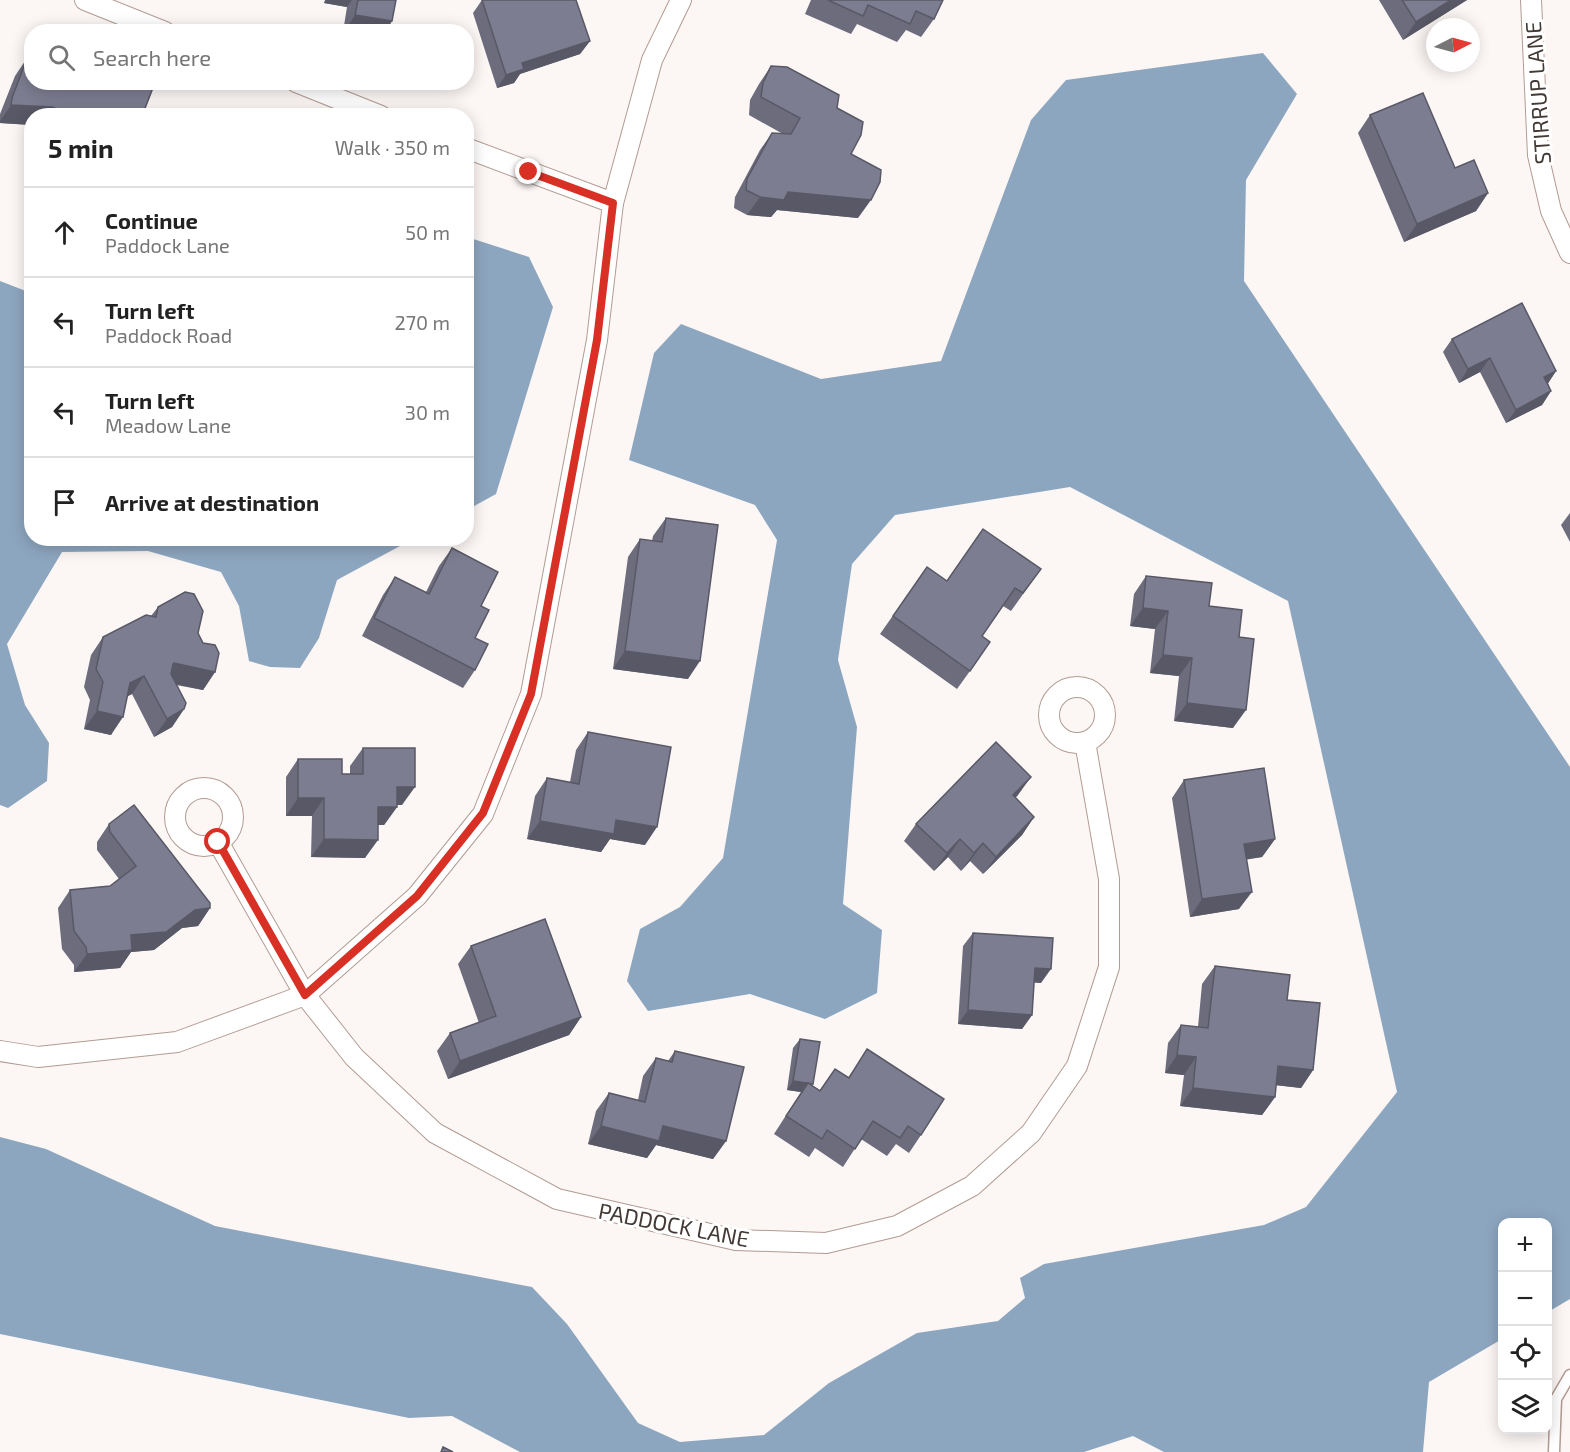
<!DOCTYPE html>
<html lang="en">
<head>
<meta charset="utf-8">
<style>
  :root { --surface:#fff; --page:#f2f2f2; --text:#222; --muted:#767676; --line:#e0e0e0 }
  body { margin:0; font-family:"Exo 2",sans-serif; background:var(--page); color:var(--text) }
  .controls { position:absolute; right:18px; bottom:18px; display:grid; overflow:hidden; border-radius:12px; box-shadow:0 3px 15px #0003 }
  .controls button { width:54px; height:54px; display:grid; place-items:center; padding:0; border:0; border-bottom:2px solid var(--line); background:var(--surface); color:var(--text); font:30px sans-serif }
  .compass { position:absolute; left:1426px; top:18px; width:54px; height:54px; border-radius:50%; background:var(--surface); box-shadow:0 3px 15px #0003; rotate:84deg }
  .stop { position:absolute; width:18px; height:18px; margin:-14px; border:4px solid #d93025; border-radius:50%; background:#fff }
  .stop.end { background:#d93025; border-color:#fff; box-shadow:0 2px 6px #0008 }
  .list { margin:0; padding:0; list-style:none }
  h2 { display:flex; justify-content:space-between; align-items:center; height:78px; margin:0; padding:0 24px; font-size:26px }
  h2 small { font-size:20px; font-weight:400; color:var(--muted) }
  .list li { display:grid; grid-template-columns:39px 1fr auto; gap:18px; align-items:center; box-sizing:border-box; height:90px; padding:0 24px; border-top:2px solid var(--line) }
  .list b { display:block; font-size:22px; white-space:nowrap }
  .list p { margin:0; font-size:20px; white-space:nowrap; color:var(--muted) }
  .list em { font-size:20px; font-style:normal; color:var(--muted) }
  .icon { flex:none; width:33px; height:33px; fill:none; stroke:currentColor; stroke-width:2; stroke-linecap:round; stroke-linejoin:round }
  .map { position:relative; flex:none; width:1570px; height:1452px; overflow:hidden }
  .search { position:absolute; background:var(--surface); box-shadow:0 3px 15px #0003; left:24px; top:24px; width:450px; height:66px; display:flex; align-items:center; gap:15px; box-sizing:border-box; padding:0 21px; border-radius:24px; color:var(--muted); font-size:22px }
  .panel { position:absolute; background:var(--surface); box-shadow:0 3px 15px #0003; left:24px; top:108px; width:450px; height:438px; border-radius:24px }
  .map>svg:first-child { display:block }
  .water { fill:#8da6bf }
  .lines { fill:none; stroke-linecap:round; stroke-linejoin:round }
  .service-casing { stroke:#b29b92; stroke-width:13 }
  .minor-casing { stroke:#b29b92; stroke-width:22 }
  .service { stroke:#fff; stroke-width:10 }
  .minor { stroke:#fff; stroke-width:20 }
  .wall { fill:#6c6c7d }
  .shaded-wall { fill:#585866 }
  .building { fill:#7d7d91; stroke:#585866; stroke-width:1.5 }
  .route { stroke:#d93025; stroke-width:8 }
  .labels { text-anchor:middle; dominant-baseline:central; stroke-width:6; stroke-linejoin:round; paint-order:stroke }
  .street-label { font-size:22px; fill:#433935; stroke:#fff }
</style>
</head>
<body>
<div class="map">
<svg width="1570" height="1452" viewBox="0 0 1570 1452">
  <rect width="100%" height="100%" fill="#fcf7f5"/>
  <g class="water">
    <path d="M1263,53L1297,94L1246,180L1244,281L1570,767V1299L1548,1312V1222H1502V1339L1429,1382L1423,1452H1164L1133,1436L1084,1452H520L452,1416L409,1418L0,1334V1137L46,1149L215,1226L532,1287L567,1324L638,1423L680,1442L764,1435L829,1383L917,1333L998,1321L1025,1298L1020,1278L1044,1264L1264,1225L1306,1207L1397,1092L1288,601L1070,487L895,515L852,564L838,660L857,727L843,904L882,930L877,993L825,1019L750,994L648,1011L627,981L640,929L680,907L723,858L777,540L755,505L629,460L654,353L681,324L821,379L941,361L1031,120L1066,80Z"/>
    <path d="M467,237L529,257L553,307L496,494L467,510Z"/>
    <path d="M0,281L31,293L32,538L413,539L337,580L319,638L300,668L270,667L249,661L239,606L221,572L148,551L62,552L7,644L25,705L49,743L47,781L8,808L0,805Z"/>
  </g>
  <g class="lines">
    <defs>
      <path id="service" d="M1554,1452L1556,1399L1570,1375"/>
      <g id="minor">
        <path d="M85,0L165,32"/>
        <path d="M1531,0L1538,155L1551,211L1570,253"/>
        <path d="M296,82L381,116"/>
        <path d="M466,148L613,203"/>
        <circle cx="1077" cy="715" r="28"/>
        <circle cx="204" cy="817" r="29"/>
        <path d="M218,842L305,995L354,1057L435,1133L557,1199L736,1240L826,1243L897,1226L972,1186L1031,1133L1077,1066L1109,967V879L1085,742"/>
        <path d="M0,1051L38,1057L177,1042L305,995L417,896L483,814L531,694L597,340L613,203L652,60L681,0"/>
      </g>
    </defs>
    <use href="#service" class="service-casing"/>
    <use href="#minor" class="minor-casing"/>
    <use href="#service" class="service"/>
    <use href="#minor" class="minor"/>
  </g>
  <g class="wall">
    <path d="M325,0H396L392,21L385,32H343L347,7L324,3Z"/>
    <path d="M482,0L590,41L580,54L520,74L514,83L497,88L473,13Z"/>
    <path d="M811,0H943L934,19L921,37L906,30L897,42L857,24L851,34L805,14Z"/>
    <path d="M1379,0H1467L1403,40Z"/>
    <path d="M27,58L111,87L123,88L127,82H148L142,116H32V125L0,123V114L15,76Z"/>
    <path d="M771,66L837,108L851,154L858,218L777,210L771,217L747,215L734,208L735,197L760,150L772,133L783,134L749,115L750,100L759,84Z"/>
    <path d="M1370,115L1455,168L1488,193L1476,211L1404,242L1358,133Z"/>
    <path d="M1452,339L1556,371L1548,383L1551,391L1542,405L1506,423L1480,372L1459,383L1443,352Z"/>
    <path d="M1570,513V542L1561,525Z"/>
    <path d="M666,518L688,679L613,669L628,557L640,539L652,541L653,536Z"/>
    <path d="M452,548L481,606L475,638V670L463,688L362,636L383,595L395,577L426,592L439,566Z"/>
    <path d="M927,567L947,581L1041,569L1011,611L1003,606L982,636L970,671L957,689L880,634Z"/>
    <path d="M1146,576L1209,606L1239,637L1233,728L1174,721L1179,676L1150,673L1155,629L1130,626L1134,594Z"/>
    <path d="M158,607L198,633L215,672L203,690L176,685L184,709L172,727L154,737L132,694L128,696L111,735L84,729L90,700L84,687L91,655L103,637L151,616Z"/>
    <path d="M588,732L645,845L610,839L601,852L527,839L535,796L547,778L570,782L576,750Z"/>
    <path d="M363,748L402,805H397V807L384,825H378L365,858L311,857L312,816H286V777L298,759L342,774H350V766Z"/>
    <path d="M1184,780L1275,839L1262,857L1247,859L1239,909L1190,917L1172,798Z"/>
    <path d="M1018,795L1015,798L1034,817L1022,835L983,874L970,861L961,871L948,857L934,871L904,841L916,824Z"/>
    <path d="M109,824L210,908L198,926L182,928L154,950L131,952L120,968L74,972V965L62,949L58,908L70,890L110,886L119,879L97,850V842Z"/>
    <path d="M973,933L1041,983L1034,982L1032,1015L1022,1029L958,1024L963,946Z"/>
    <path d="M471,946L581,1017L569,1035L448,1079L437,1051L450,1033L479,1023L458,964Z"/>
    <path d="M1215,966L1287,1000L1313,1070L1301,1088L1276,1085L1275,1097L1262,1115L1180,1106L1184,1075L1165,1073L1168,1043L1181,1025L1198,1027L1202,984Z"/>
    <path d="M800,1039L813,1084L812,1085L820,1090L835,1069L848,1078L867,1049L921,1135L909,1153L896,1144L887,1156L861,1139L843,1167L815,1148L809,1157L774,1134L801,1092L787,1090L793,1048Z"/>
    <path d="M675,1051L726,1141L713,1159L656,1145L647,1158L588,1144L596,1111L609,1093L638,1100L643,1076L656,1058L668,1061Z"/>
  </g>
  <g class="shaded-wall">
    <path d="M326,0H352L347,7L324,3Z"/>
    <path d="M1451,0H1467L1403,40L1416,22Z"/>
    <path d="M355,15L392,21L385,32H344Z"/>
    <path d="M590,41L580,54L520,74L514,83L497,88L506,75L522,63Z"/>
    <path d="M11,105L52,107L68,113L66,116H32V125L0,123V121Z"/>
    <path d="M788,192L871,200L858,218L777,210L771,217L747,215L760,197Z"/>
    <path d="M1488,193L1476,211L1404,242L1417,224Z"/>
    <path d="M1490,358L1480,372L1459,383L1468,369Z"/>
    <path d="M1556,371L1547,385L1544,377Z"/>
    <path d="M1551,391L1542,405L1506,423L1516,410Z"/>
    <path d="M1143,608L1168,611L1155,629L1130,626Z"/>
    <path d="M625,651L700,661L688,679L613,669Z"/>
    <path d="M1163,655L1192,658L1179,676L1150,673Z"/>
    <path d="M174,663L215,672L203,690L162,681L173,664Z"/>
    <path d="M144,676L132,694L118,701L130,683Z"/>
    <path d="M1187,703L1246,710L1233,728L1174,721Z"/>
    <path d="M184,709L172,727L154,737L167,719Z"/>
    <path d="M97,711L123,717L111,735L84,729Z"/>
    <path d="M1031,777L1018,795L1000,813L1013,795Z"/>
    <path d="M397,787H415L402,805H384Z"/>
    <path d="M298,798H324L312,816H286Z"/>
    <path d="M378,807H397L384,825H366Z"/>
    <path d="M1034,817L1022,835L983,874L996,857Z"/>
    <path d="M616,820L657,827L645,845L610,839L601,852L527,839L540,821Z"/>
    <path d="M324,839L378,840L365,858L311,857Z"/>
    <path d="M960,839L948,857L934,871L947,853Z"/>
    <path d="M1275,839L1262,857L1232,862L1244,844Z"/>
    <path d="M983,843L970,861L961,871L974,853Z"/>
    <path d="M1252,892L1239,909L1190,917L1202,899Z"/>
    <path d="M210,908L198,926L182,928L154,950L131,952L120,968L74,972L87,954L131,935L195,910Z"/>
    <path d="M1035,968L1051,969L1041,983L1025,982Z"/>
    <path d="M968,1010L1032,1015L1022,1029L958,1024Z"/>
    <path d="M581,1017L569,1035L448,1079L460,1061Z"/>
    <path d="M1177,1055L1196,1057L1184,1075L1165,1073Z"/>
    <path d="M1278,1066L1313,1070L1301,1088L1266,1084Z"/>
    <path d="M793,1081L807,1083L801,1092L787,1090Z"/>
    <path d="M1193,1088L1275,1097L1262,1115L1180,1106Z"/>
    <path d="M601,1126H663L726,1141L713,1159L656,1145L647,1158L588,1144Z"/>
  </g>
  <g class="building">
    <path d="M358,0H396L392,21L355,15Z"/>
    <path d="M482,0H576L590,41L522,63L524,69L506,75Z"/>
    <path d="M828,0H943L934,19L916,11L910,24L868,5L863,16Z"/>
    <path d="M1402,0H1451L1416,22Z"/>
    <path d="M27,58H32V82H100L111,87L126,89L129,82H148L154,85L142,116H67L68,113L52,107L11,105L12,98Z"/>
    <path d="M771,66L787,67L839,95L837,108L863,122L861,135L851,154L881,170L880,182L871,200L788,192L784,200L760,197L746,190L747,179L772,133L791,134L800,118L761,97L763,83Z"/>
    <path d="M1423,93L1455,168L1474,160L1488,193L1417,224L1370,115Z"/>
    <path d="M1522,303L1556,371L1544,377L1551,391L1516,410L1490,358L1468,369L1452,339Z"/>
    <path d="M666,518L718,525L700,661L625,651L640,539L662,542Z"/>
    <path d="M983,529L1041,569L1023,593L1015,588L982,636L990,642L970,671L893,616L927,567L947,581Z"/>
    <path d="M452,548L498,572L481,606L489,610L475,638L488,644L475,670L374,618L395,577L429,594Z"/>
    <path d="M1146,576L1212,583L1209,606L1242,610L1239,637L1254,639L1246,710L1187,703L1192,658L1163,655L1168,611L1143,608Z"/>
    <path d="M185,592L194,594L203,611L198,633L203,643L215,645L219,653L215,672L174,663L173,664L171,674L186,703L184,709L167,719L144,676L130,683L123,717L97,711L103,682L96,669L103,637L146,615L156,617L158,607Z"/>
    <path d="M588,732L671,747L657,827L616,820L614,834L540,821L547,778L579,784Z"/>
    <path d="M996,742L1031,777L1013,795L1034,817L996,857L983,843L974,853L960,839L947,853L916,824Z"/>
    <path d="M363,748H415V787H397V807H378V840L324,839V798H298V759H342V774H363Z"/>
    <path d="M1264,768L1275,839L1244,844L1252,892L1202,899L1184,780Z"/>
    <path d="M134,805L210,903V908L195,910L166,932L131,935L132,950L87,954L86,947L74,931L70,890L110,886L136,866L110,832L109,824Z"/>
    <path d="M545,919L581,1017L460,1061L450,1033L496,1016L471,946Z"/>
    <path d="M973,933L1053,938L1051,969L1035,968L1032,1015L968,1010Z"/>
    <path d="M1215,966L1290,975L1287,1000L1320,1003L1313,1070L1278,1066L1275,1097L1193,1088L1196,1057L1177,1055L1181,1025L1208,1028Z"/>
    <path d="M800,1039L820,1042L813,1084L808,1083H807L793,1081Z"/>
    <path d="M867,1049L944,1099L921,1135L908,1126L900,1138L873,1121L855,1149L827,1130L822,1139L786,1116L808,1083L820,1091L835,1069L849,1078Z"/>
    <path d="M675,1051L744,1067L726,1141L663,1126L659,1141L601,1126L609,1093L645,1102L656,1058L672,1062Z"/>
    <path d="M443,1447L453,1452H441Z"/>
  </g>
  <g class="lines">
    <path class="route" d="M218,842L305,995L417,896L483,813L531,694L597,340L613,203L529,172"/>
  </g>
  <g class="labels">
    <g class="street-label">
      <text transform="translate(1537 93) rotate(-94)">STIRRUP LANE</text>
      <text transform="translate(674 1224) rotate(11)">PADDOCK LANE</text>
    </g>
  </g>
</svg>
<div class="controls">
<button>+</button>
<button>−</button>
<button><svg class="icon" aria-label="locate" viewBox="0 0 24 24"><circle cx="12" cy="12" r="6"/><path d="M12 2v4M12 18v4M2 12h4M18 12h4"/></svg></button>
<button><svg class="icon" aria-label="layers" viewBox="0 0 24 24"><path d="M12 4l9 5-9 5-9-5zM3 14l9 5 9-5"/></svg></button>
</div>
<svg class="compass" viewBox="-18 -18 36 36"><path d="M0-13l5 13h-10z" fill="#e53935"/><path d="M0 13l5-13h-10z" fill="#767676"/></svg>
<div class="stop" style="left:218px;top:842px"></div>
<div class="stop end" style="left:529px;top:172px"></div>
<div class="search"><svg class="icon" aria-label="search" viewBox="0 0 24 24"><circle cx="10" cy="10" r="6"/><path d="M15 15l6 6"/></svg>Search here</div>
<section class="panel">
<h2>5 min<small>Walk · 350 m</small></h2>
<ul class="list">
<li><svg class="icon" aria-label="ahead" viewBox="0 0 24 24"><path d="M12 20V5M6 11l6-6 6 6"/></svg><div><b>Continue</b><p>Paddock Lane</p></div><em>50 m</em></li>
<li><svg class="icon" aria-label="left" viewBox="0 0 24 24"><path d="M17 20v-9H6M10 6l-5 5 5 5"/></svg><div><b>Turn left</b><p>Paddock Road</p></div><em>270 m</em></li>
<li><svg class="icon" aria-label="left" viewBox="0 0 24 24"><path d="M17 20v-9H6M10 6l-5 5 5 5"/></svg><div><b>Turn left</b><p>Meadow Lane</p></div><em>30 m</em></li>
<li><svg class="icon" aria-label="arrive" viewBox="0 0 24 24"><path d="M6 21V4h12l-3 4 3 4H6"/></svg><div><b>Arrive at destination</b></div></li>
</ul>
</section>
</div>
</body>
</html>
